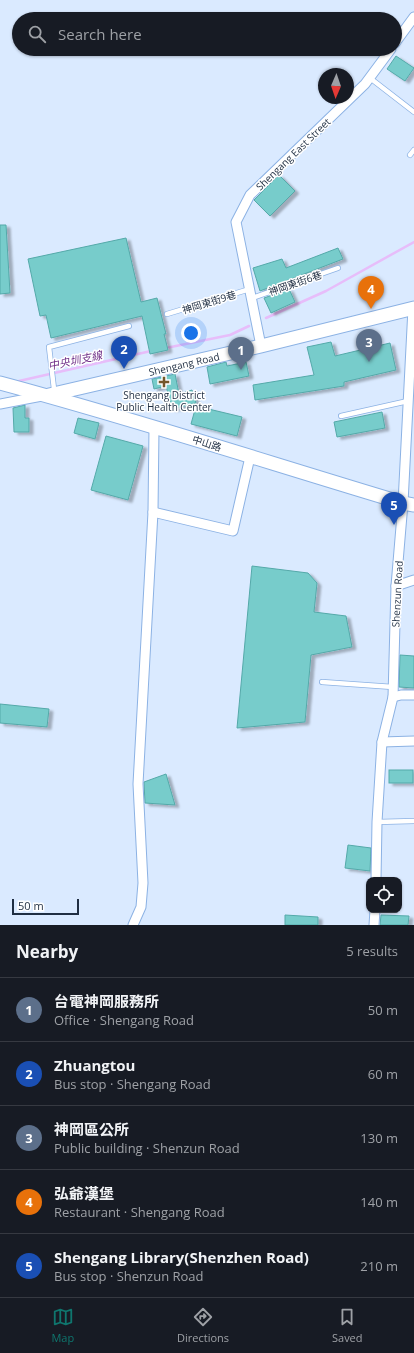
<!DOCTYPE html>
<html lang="en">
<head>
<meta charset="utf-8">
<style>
  :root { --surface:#171b24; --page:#20242c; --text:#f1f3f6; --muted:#9ea1a6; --line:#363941; --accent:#0f766e }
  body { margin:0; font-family:"Open Sans","Noto Sans TC",sans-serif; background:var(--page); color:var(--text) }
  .controls { position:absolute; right:12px; bottom:12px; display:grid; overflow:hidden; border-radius:8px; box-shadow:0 1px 3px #0004 }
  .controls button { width:36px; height:36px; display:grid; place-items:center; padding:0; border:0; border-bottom:1px solid var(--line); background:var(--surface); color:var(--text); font:20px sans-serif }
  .compass { position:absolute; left:318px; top:68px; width:36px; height:36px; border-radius:50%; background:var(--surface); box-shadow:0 1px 3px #0004; rotate:182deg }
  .scale { position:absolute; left:12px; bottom:10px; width:67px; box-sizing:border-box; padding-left:4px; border:2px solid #1f2e42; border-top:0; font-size:11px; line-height:14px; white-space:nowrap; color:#1f2e42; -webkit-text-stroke:3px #fff; paint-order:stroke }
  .you { position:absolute; left:191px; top:333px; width:14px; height:14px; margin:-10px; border:3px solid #fff; border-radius:50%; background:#1a73e8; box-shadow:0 0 0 6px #1a73e833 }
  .badge { display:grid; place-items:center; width:26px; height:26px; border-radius:50%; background:var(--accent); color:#fff; font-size:13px; font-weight:700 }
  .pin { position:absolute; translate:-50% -33px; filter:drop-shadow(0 1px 2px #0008) }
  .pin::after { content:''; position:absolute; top:21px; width:14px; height:12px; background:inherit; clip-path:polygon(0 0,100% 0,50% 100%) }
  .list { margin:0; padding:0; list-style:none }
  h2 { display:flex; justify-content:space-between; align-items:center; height:52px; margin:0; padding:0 16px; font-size:17px }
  h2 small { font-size:13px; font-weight:400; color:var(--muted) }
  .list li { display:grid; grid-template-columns:26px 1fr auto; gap:12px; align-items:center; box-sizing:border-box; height:64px; padding:0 16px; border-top:1px solid var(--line) }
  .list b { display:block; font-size:15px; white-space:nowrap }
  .list p { margin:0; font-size:13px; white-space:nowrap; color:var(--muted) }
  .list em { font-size:13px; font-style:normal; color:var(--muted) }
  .icon { flex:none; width:22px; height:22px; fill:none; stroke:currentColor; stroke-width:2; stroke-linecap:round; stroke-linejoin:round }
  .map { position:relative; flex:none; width:414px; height:925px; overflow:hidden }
  .search { position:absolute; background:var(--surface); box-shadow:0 1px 3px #0004; left:12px; right:12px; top:12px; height:44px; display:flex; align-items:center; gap:10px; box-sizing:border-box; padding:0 14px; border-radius:22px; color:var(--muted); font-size:15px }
  .sheet { height:372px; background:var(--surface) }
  nav { display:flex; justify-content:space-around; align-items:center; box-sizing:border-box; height:56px; border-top:1px solid var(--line); background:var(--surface); font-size:11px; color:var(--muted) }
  nav a { display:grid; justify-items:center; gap:2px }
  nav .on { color:var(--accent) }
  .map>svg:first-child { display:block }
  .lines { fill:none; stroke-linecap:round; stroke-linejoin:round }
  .stream { stroke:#e7bdfa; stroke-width:2.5 }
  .building { fill:#77cccb; stroke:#54a9a9; filter:url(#shadow) }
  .lane-casing { stroke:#8cb2e4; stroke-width:6 }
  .street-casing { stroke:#8cb2e4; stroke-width:11 }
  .secondary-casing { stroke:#8cb2e4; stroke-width:15 }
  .lane { stroke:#fff; stroke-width:4.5 }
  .street { stroke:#fff; stroke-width:9 }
  .secondary { stroke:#fff; stroke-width:13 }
  .poi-dot { fill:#74572b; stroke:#fff; stroke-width:1.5 }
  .labels { text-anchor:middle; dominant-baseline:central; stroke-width:3; stroke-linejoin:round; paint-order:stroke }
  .street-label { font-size:10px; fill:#1f2e42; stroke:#fff }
  .poi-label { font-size:10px; fill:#1f2e42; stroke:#fff }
  .water-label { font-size:11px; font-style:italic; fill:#713189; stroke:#fff }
</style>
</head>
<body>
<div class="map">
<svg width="414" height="925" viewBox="0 0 414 925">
  <defs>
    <filter id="shadow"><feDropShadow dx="4" dy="2.5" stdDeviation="1" flood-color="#0004"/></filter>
  </defs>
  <rect width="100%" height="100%" fill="#daeaff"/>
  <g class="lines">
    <g class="stream">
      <path d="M266,318L326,291L414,242"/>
      <path d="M166,348L230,335L249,326"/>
      <path d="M19,381L151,351"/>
    </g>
  </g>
  <g class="building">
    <path d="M396,56L414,68L405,81L387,69Z"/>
    <path d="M279,175L295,191L270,216L254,200Z"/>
    <path d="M0,225H6L10,293L0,294Z"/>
    <path d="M126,238L141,302L157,298L166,334H164L168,350L150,354L142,316L51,338L46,315L40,316L28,259Z"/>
    <path d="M338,248L343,259L260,291L253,268L282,259L286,268Z"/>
    <path d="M289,289L295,302L271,313L264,298Z"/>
    <path d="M331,342L335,356L390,343L396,370L344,382V386L255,400L253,385L314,375L307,347Z"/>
    <path d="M226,362L227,366L246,362L249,376L210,384L207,367Z"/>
    <path d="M175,374L179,394L192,390L196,403L172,409L166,386L154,389L152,379Z"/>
    <path d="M25,405V418H29V432H14L13,408Z"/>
    <path d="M196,406L242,417L237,436L191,424Z"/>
    <path d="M382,412L385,428L337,437L334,422Z"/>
    <path d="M78,418L99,423L95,439L74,433Z"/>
    <path d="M106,436L143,446L128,500L91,490Z"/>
    <path d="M252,566L308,573L317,583L314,612L346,616L352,647L311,655L305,722L237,728Z"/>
    <path d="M400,655L414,656V688L399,687Z"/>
    <path d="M0,704L49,709L47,727L0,723Z"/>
    <rect x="389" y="770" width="24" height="13"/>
    <path d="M166,774L175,805L145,803L144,782Z"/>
    <path d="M348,845L371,848L370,871L345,868Z"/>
    <path d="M285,915L318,917V925H285Z"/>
    <path d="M381,915L409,916L408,925H380Z"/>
  </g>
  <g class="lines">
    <defs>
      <g id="lane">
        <path d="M370,78L414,112"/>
        <path d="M410,155L414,150"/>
        <path d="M252,298L338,268"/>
        <path d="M167,314L250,289"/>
        <path d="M51,391L54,389L49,347L129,326"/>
        <path d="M341,416L408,401"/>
        <path d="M322,682L393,687"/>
        <path d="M377,822L414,821"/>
      </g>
      <g id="street">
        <path d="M395,43L414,17"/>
        <path d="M261,346L236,222L250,195L365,84L391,49"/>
        <path d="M0,404L42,396"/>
        <path d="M153,512L233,531L250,457"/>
        <path d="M396,586L414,580"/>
        <path d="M393,697L401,695H414"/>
        <path d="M382,742L414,741"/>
        <path d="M376,880L377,822L382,742L393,697L396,586L403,503L413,308"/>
        <path d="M133,925L141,907L143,883L138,784L153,512L154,428"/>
        <path d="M374,925L375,910"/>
      </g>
      <g id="secondary">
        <path d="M0,383C135,419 269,463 403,503L414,505"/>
        <path d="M49,395L261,346L414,308"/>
      </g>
    </defs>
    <use href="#lane" class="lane-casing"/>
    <use href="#street" class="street-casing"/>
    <use href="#secondary" class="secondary-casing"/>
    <use href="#lane" class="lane"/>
    <use href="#street" class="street"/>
    <use href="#secondary" class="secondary"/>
  </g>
  <path class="poi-dot" d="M162 376h4v4h4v4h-4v4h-4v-4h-4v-4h4z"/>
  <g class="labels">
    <g class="street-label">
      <text transform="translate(293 154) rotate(-44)">Shengang East Street</text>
      <text transform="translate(295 283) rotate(-19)">神岡東街6巷</text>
      <text transform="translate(209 302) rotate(-17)">神岡東街9巷</text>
      <text transform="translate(184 364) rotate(-13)">Shengang Road</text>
      <text transform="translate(207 443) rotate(18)">中山路</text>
      <text transform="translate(397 594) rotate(-87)">Shenzun Road</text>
    </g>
    <g class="poi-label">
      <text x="164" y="395">Shengang District<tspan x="164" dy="12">Public Health Center</tspan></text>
    </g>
    <g class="water-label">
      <text transform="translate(75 360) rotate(-12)">中央圳支線</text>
    </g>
  </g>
</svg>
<div class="controls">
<button><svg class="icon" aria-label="locate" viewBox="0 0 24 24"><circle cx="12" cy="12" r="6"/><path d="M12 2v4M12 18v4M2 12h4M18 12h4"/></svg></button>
</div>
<svg class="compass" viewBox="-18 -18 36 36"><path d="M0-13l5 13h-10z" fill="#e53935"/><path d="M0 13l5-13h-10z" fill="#9ea1a6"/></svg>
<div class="scale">50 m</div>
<div class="you"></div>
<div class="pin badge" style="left:241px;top:370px;background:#5c6f8a">1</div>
<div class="pin badge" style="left:124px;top:369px;background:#1a4fb4">2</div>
<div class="pin badge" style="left:369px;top:362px;background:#5c6f8a">3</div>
<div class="pin badge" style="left:371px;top:309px;background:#e8710a">4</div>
<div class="pin badge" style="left:394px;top:525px;background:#1a4fb4">5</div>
<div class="search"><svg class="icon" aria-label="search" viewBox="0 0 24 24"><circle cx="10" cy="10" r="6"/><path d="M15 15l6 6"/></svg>Search here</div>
</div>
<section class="sheet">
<h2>Nearby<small>5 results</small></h2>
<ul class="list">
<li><span class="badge" style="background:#5c6f8a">1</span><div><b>台電神岡服務所</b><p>Office · Shengang Road</p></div><em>50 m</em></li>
<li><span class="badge" style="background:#1a4fb4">2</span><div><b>Zhuangtou</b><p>Bus stop · Shengang Road</p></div><em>60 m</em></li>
<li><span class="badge" style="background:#5c6f8a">3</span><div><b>神岡區公所</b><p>Public building · Shenzun Road</p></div><em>130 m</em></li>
<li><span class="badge" style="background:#e8710a">4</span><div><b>弘爺漢堡</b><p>Restaurant · Shengang Road</p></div><em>140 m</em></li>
<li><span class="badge" style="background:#1a4fb4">5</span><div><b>Shengang Library(Shenzhen Road)</b><p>Bus stop · Shenzun Road</p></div><em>210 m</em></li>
</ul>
</section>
<nav>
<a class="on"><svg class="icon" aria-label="map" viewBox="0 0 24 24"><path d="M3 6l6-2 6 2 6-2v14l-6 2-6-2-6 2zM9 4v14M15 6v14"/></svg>Map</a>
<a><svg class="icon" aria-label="directions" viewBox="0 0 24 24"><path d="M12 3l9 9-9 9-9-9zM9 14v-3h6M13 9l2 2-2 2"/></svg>Directions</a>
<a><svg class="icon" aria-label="saved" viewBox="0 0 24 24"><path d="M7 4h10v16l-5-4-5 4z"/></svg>Saved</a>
</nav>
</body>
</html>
